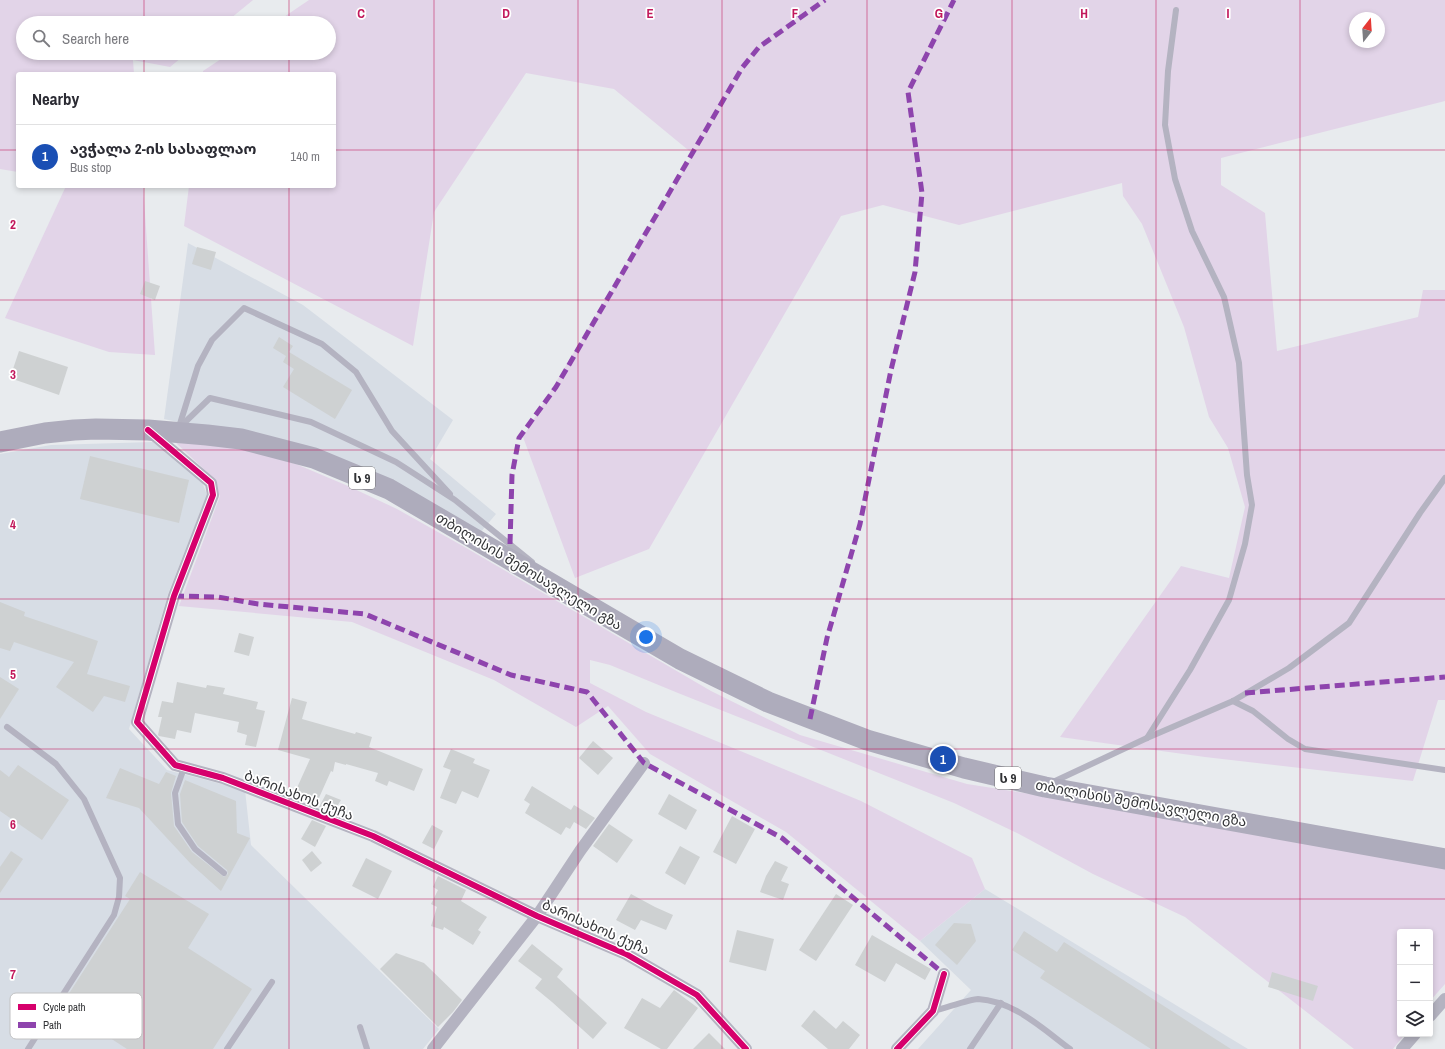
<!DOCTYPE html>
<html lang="en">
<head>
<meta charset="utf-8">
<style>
  :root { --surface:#fff; --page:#f2f2f3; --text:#2b2b33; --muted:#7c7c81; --line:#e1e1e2; --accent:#727376 }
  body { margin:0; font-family:"Archivo Narrow","Noto Sans Georgian",sans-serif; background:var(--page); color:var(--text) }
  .controls { position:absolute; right:12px; bottom:12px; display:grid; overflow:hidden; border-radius:4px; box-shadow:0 2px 6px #0003 }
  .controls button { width:36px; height:36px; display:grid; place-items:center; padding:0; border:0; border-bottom:1px solid var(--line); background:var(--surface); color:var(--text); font:20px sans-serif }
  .compass { position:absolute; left:1349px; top:12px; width:36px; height:36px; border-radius:50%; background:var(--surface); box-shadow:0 2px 6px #0003; rotate:17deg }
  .you { position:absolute; left:646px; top:637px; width:14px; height:14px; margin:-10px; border:3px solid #fff; border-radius:50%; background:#1a73e8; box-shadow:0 0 0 6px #1a73e833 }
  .badge { display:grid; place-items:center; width:26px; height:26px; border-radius:50%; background:var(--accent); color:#fff; font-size:13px; font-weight:700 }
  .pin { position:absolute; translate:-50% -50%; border:2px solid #fff; box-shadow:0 1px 4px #0006 }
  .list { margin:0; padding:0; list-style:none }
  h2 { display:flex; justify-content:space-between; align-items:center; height:52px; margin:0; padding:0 16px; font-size:17px }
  h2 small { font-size:13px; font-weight:400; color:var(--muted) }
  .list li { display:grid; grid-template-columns:26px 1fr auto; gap:12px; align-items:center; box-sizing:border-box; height:64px; padding:0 16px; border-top:1px solid var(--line) }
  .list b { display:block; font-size:15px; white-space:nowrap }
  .list p { margin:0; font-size:13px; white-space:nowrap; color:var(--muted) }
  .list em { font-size:13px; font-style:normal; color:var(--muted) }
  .icon { flex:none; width:22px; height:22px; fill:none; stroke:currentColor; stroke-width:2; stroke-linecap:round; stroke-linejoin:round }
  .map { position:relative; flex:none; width:1445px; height:1049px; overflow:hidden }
  .search { position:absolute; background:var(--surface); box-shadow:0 2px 6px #0003; left:16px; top:16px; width:320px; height:44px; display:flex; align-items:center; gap:10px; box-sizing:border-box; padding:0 14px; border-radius:22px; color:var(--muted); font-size:15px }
  .panel { position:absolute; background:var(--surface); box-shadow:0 2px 6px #0003; left:16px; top:72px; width:320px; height:116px; border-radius:4px }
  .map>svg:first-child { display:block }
  .built { fill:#d7dde5 }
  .green { fill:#e2d4e8; fill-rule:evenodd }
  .building { fill:#ced1d2 }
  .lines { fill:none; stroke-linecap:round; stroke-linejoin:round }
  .service { stroke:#b4b3c1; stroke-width:6 }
  .minor { stroke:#b4b3c1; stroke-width:12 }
  .trunk { stroke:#aeacbc; stroke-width:21 }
  .quiet { stroke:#8e44ad; stroke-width:5; stroke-dasharray:10 5; stroke-linecap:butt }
  .cycleway-casing { stroke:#fff; stroke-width:8 }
  .cycleway { stroke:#d6006c; stroke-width:6 }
  .grid { fill:none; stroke:#c2185b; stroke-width:1; stroke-opacity:0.55 }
  .labels { text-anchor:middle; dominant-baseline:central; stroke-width:3.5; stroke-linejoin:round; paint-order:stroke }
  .shield { fill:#fff; stroke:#707072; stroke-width:1 }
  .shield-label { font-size:13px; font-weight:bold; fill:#323336 }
  .street-label { font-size:14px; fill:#323336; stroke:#fff }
  .key { fill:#fff; stroke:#c2c2c3; stroke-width:1 }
  .key-label { font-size:11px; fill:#323336 }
  .grid-label { font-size:13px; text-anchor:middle; font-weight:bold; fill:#c2185b; stroke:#fff; stroke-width:3.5; stroke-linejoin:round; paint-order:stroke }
</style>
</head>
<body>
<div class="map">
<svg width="1445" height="1049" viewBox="0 0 1445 1049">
  <rect width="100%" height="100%" fill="#e8ebee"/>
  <g class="built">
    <path d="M188,243L303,305L453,420L430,459L496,514L480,533L265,441L164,419Z"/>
    <path d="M153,442L202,482L207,495L168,594L129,729L167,770L245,790L251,845L439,1029L423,1049H0V454L51,445Z"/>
    <path d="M985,889L1248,1049H918L971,990L920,941Z"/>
  </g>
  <g class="green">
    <path d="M0,0H253L225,23H23V53H187L170,67L133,60L134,74H18V172L0,169Z"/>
    <path d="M309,0H1445V101L1221,158V185L1265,213L1277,351L1418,317L1423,290H1445V700H1438L1413,781L1205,757L1060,737L1181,566L1229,578L1245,507L1228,448L1209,417L1184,327L1142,224L1123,196L1122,183L959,225L883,205L841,216L649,549L575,578L523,437L693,154L614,89L526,73L434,212L413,346L184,226L189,186H334V74H203V71L230,53H329V23H275ZM1355,18H1379V42H1355Z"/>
    <path d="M66,186H143L155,355L109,352L5,318Z"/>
    <path d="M175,442L234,446L296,464L348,486L397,509L461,545L711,691L800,735L967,784L1094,804L1445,866V984L1430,1001V932H1400V1034H1405L1393,1049H1354L1185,917L1093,874L1019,834L954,803L678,693L610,665L590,660V683L646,712L861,801L972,858L985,889L920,941L786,832L650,754L608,706L576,727L494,680L352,622L179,606L220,496L209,474Z"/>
  </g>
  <g class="building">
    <path d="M197,247L216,252L211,270L192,264Z"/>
    <path d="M145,281L160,286L155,300L140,294Z"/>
    <path d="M279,337L293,346L289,352L352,390L335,419L283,387L294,369L283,362L286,356L273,348Z"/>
    <path d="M19,351L68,367L59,395L10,378Z"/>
    <path d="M90,456L189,480L179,523L80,499Z"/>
    <path d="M0,602L25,612L24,616L98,641L87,674L130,686L125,702L104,696L93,712L56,687L74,662L14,642L10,651L0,648Z"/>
    <path d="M239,633L254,637L249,656L234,652Z"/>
    <path d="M0,677L19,689L0,719Z"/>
    <path d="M177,682L206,688L207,685L225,688L223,694L258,702L256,709L265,711L256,747L245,745L247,735L237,732L239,722L195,713L191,733L177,730L175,739L159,736L158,735L162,717H158L162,701L173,703Z"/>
    <path d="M292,698L307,702L302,719L355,734L356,732L372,737L369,747L423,769L414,791L389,781L387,786L375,781L378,773L346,764V765L335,762L333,772L331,771L318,800L296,790L310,759L278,750Z"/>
    <path d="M593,741L613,758L598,775L579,758Z"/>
    <path d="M451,749L475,759L473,763L490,770L478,798L462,791L456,804L440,798L451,770L443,767Z"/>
    <path d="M18,765L69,800L42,840L0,811V770L9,777Z"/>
    <path d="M120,768L159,784L166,772L176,776L171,793L174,826L192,852L224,877L228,874L227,870L198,846L182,822L180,794L185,780L236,801L237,833L250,838L221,891L191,864L139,808L106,798Z"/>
    <path d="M532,786L571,810L574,805L595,818L586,829L574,822L570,829L566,827L561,835L525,813L530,804L524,800Z"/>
    <path d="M326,794L341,800L333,813L319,807Z"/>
    <path d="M669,794L697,810L686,830L658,814Z"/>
    <path d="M732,816L755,829L736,864L713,852Z"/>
    <path d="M312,820L326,826L315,847L301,839Z"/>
    <path d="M609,824L633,840L617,863L593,846Z"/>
    <path d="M432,825L443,831L434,849L422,843Z"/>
    <path d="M680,846L700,857L685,885L665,873Z"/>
    <path d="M11,851L23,859L0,893V867Z"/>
    <path d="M312,851L322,863L311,872L302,860Z"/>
    <path d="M366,858L392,871L378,899L352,886Z"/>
    <path d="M775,861L788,867L781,881L789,884L783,900L760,892L766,876Z"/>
    <path d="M140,872L209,914L188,948L252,989L213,1049H127L61,1006L130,899L125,896Z"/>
    <path d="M438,876L466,890L461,901L487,917L478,930L481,932L473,945L444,927L443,930L431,926L437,907L431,904L438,890L433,887Z"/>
    <path d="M631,894L655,907L673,915L666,930L641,920L635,930L616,920Z"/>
    <path d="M836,894L853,905L816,961L799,950Z"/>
    <path d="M954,923L971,924L976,941L957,965L935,945Z"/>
    <path d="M737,930L774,939L766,971L729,962Z"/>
    <path d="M1024,931L1057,952L1064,942L1231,1049H1151L1040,978L1045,971L1012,950Z"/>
    <path d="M872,935L931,969L925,980L896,963L885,982L855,965Z"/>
    <path d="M532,944L563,969L557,977L607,1023L593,1039L552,1002L535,988L542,979L518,961Z"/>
    <path d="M396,953L424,963L462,1000L453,1012L438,1027L380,969Z"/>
    <path d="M1272,972L1318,986L1313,1001L1268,987Z"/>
    <path d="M674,990L698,1008L667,1049H661L624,1028L642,998L660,1008Z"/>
    <path d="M814,1010L836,1029L843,1021L860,1035L849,1049H828L801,1026Z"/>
    <path d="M709,1033L725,1049H693Z"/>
  </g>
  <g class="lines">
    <g class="service">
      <path d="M179,427L198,366L212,340L244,308L322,344L356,372L392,431L450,494"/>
      <path d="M180,427L210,398L311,422L396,462L455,500L532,562"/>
      <path d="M1233,701L1253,711L1288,739L1305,749L1445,770"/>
      <path d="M7,727L56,764L84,799L120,878L119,897L114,915L28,1049"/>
      <path d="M1147,738L1190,670L1229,600L1245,544L1252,505L1247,475L1239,363L1224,297L1192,231L1175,179L1165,125L1168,71L1176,10"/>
      <path d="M184,768L175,793L178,824L195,849L224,873"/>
      <path d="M1053,782L1147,738L1233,701L1289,668L1349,623L1420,513L1445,478"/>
      <path d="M933,1011C943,1009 970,999 978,999C1014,1001 1043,1029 1070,1049"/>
      <path d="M360,1027L367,1049"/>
      <path d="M227,1049L272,982"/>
      <path d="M970,1049L1001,1003"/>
    </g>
    <g class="minor">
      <path d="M149,431L211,483L213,495L174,596L137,722L175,765L223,778L373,836L537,916L626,954L697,995L746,1049"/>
      <path d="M1430,1016L1445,999"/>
      <path d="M433,1049L537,916L580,851L644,763"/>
      <path d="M897,1049L933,1011L944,974"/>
      <path d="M1402,1049L1415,1034"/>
    </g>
    <path class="trunk" d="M0,442L45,433L74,430L96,429L148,430L207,435L241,439L314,458L389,489L680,659L768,702L867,740L964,768L1045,787L1445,859"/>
    <g class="quiet">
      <path d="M510,544L512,475L519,438L556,387L742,68L759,47L825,0"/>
      <path d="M174,596L218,597L258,604L365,614L511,675L587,692L644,763L782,838L944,974"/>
      <path d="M1245,693L1445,677"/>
      <path d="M810,719L827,638L860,524L891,370L915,272L922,193L908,92L954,0"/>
    </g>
    <defs>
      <g id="cycleway">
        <path d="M148,430L211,483L213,495L174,596L137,722L175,765L223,778L373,836L537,916L626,954L697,995L746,1049"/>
        <path d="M897,1049L933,1011L944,974"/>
      </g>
    </defs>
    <use href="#cycleway" class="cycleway-casing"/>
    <use href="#cycleway" class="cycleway"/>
  </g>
  <path class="grid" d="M144,0V23M289,0V23M434,0V1049M578,0V1049M722,0V1049M867,0V1049M1012,0V1049M1156,0V1049M1300,0V1049M144,53V74M289,53V74M0,150H18M334,150H1445M144,186V1049M289,186V1049M0,300H1445M0,450H1445M0,599H1445M0,749H1445M0,899H1445"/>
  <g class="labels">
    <g class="shield">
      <rect x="349" y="467" width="26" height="22" rx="3"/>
      <rect x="995" y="767" width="26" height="22" rx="3"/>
    </g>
    <g class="shield-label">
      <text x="362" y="478">ს 9</text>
      <text x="1008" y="778">ს 9</text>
    </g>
    <g class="street-label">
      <text transform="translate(529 571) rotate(31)">თბილისის შემოსავლელი გზა</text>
      <text transform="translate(299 795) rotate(21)">ბარისახოს ქუჩა</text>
      <text transform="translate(1141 803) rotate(10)">თბილისის შემოსავლელი გზა</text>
      <text transform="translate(596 927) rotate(24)">ბარისახოს ქუჩა</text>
    </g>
  </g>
  <rect x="10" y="993" width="132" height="46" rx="6" class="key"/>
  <rect x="18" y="1004" width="18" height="6" fill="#d6006c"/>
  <rect x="18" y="1022" width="18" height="6" fill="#8e44ad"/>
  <g class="key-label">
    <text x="43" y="1011">Cycle path</text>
    <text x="43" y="1029">Path</text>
  </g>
  <g class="grid-label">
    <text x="361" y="18">C</text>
    <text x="506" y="18">D</text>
    <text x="650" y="18">E</text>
    <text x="795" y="18">F</text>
    <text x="939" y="18">G</text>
    <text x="1084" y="18">H</text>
    <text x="1228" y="18">I</text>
    <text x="13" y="229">2</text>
    <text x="13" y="379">3</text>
    <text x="13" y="529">4</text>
    <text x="13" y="679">5</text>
    <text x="13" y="829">6</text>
    <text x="13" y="979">7</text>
  </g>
</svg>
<div class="controls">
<button>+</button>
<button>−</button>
<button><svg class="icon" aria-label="layers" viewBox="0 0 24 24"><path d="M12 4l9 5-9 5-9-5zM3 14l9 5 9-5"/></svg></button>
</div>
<svg class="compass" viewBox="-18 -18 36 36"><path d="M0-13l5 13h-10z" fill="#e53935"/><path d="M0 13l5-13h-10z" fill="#7c7c81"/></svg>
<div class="you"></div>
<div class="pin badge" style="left:943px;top:759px;background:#1a4fb4">1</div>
<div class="search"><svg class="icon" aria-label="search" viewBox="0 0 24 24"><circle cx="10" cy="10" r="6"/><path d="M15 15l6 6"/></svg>Search here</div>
<section class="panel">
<h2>Nearby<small></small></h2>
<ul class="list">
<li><span class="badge" style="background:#1a4fb4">1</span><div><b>ავჭალა 2-ის სასაფლაო</b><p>Bus stop</p></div><em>140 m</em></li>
</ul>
</section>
</div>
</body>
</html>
